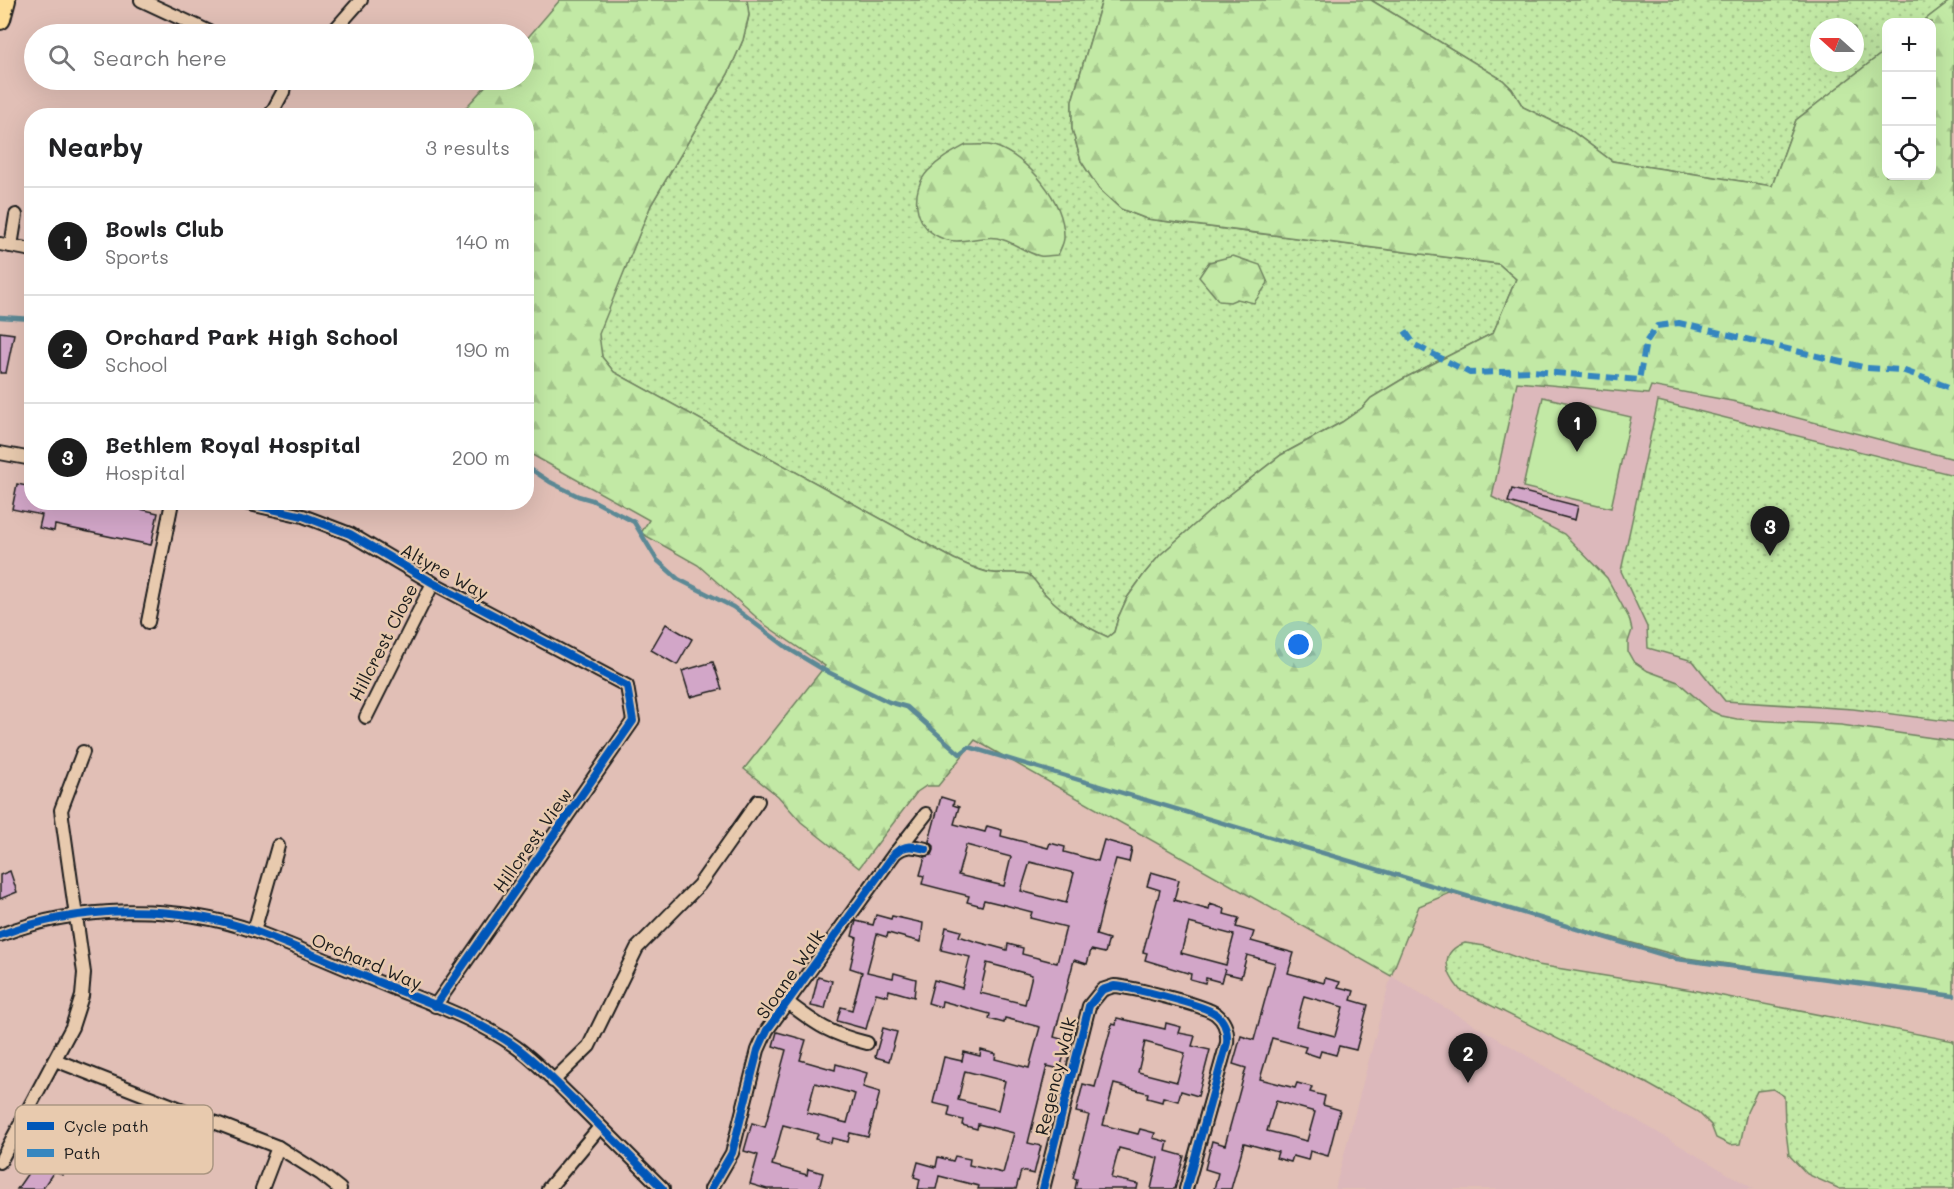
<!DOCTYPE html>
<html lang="en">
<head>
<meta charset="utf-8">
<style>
  :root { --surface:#fff; --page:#f6f6f6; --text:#202124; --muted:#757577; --line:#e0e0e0; --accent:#1c1c1c }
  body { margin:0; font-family:Mali,sans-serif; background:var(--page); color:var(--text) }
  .controls { position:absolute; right:18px; top:18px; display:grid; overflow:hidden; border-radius:12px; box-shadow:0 6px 24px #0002 }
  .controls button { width:54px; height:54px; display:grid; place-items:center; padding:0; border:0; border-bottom:2px solid var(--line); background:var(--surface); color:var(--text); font:30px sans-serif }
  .compass { position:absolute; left:1810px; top:18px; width:54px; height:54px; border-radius:50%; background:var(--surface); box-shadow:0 6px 24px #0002; rotate:291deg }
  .you { position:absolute; left:1299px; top:645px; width:21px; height:21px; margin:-15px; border:4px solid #fff; border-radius:50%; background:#1a73e8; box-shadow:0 0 0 9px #1a73e833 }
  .badge { display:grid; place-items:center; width:39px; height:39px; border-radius:50%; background:var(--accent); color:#fff; font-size:20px; font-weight:700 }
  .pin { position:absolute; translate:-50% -50px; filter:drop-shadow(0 2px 3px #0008) }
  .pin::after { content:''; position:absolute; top:32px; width:21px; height:18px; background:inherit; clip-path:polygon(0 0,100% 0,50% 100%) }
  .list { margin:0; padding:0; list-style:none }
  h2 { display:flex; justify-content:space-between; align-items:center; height:78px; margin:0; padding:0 24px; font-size:26px }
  h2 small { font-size:20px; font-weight:400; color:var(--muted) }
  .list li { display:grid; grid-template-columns:39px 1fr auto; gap:18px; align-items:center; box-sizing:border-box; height:108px; padding:0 24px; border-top:2px solid var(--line) }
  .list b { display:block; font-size:22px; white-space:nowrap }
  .list p { margin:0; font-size:20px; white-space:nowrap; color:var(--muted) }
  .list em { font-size:20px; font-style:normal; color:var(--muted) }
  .icon { flex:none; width:33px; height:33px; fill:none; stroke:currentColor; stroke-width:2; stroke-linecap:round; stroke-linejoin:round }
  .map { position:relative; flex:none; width:1954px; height:1189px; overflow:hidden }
  .search { position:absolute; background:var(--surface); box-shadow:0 6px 24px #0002; left:24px; top:24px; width:510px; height:66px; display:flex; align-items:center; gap:15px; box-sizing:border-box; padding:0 21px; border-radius:33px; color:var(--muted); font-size:22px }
  .panel { position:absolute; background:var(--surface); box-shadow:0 6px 24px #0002; left:24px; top:108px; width:510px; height:402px; border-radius:24px }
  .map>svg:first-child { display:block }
  .built { fill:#dcb8bb }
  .grass { fill:url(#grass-dots); stroke:#6f8260; stroke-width:1.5; fill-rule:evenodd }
  .forest { fill:url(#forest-firs); stroke:#6f8260; stroke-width:1.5 }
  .pitch { fill:#c2e9a5; stroke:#6f8260; stroke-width:1.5 }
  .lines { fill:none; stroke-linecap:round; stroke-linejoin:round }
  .stream { stroke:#5c8995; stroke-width:4.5 }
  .building { fill:#d2a6c8; stroke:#1c1c1c; stroke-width:1.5; fill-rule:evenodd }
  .minor-casing { stroke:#1c1c1c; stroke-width:16 }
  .primary-casing { stroke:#1c1c1c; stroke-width:24 }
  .minor { stroke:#e8caae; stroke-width:12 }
  .primary { stroke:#fedd96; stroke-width:20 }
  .quiet { stroke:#3686bf; stroke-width:6; stroke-dasharray:12 6; stroke-linecap:butt }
  .cycleway-casing { stroke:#e8caae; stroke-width:11 }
  .cycleway { stroke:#0057b8; stroke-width:8 }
  .labels { text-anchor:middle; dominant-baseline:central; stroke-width:5; stroke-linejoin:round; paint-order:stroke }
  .street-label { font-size:18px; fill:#1c1c1c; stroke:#e8caae }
  .key { fill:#e8caae; stroke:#ab9682; stroke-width:1.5 }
  .key-label { font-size:16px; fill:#1c1c1c }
</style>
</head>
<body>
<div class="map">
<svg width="1954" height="1189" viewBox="0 0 1954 1189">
  <defs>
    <pattern id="grass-dots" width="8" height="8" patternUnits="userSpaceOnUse" patternTransform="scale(1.5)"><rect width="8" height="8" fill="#c2e9a5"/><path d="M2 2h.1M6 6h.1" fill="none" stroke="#a6c78d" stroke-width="1.8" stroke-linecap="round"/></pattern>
    <pattern id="forest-firs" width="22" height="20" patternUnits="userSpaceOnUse" patternTransform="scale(1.5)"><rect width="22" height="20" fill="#c2e9a5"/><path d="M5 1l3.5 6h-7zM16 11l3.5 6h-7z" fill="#a6c78d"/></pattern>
  </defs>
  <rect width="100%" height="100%" fill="#e1bfb6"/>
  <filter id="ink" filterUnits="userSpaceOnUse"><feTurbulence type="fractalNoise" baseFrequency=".0167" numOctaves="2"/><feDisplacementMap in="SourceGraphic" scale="12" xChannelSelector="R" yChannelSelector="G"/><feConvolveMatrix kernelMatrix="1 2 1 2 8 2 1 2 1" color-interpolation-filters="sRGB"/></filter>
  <g filter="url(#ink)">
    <g class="built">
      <path d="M1517,382L1648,394L1651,386L1708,395L1954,459V741L1841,725L1722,716L1711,711L1678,682L1648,671L1633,661L1628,652V642L1632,630L1607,578L1564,534L1492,498Z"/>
      <path d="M1391,976L1754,1189H1335Z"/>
    </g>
    <g class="grass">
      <path d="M747,0H1102L1072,101V129L1081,161L1099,189L1121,209L1147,219L1499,264L1516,279L1493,333L1401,380L1371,398L1362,408L1342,422L1281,455L1219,503L1160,555L1145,573L1127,598L1118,618L1114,632L1108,637C1087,628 1063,612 1047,596C1040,590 1036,580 1029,575C1024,571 1001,574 993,573C980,572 966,564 954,559L614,372L602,357L598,334L651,205L728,74L743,40L749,16Z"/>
      <path d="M1371,0H1951L1922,22H1886V50L1796,120L1772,186L1612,161L1569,129L1523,107L1512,89L1503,80ZM1819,27H1855V63H1819Z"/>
      <path d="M1658,401L1954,475V722L1853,709L1725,701L1693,661L1648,648L1647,627L1621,571Z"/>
      <path d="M1465,943L1485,946L1538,965L1692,990L1954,1041V1189H1840L1807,1174L1789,1155L1785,1124L1784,1096L1773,1089L1757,1091L1747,1112L1740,1144L1730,1145L1716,1138L1711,1125L1698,1112L1646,1083L1460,990C1446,973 1438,952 1465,943Z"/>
    </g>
    <g class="forest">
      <path d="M560,0H747L749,15L743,40L728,74L651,205L599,334L602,357L614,372L954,559C966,564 980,572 993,573C1001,574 1024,571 1029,575C1036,580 1040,590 1047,596C1063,612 1087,628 1108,637L1114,632L1118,618L1127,598L1145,573L1160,555L1219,503L1281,455L1342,422L1362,408L1371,398L1401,380L1493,333L1516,279L1499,264L1147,219L1121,209L1099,189L1081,161L1072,129V101L1102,0H1371L1503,80L1512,89L1523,107L1569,129L1612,161L1772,186L1796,120L1886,50V176H1932V22H1922L1951,0H1954V459L1737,402L1651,386L1648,394L1517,382L1492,497L1564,534L1607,578L1629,618L1632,630L1628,642V652L1633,661L1648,671L1678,682L1711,711L1722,716L1737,719L1841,725L1954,741V997L1687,958L1450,893L1419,906L1391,976L975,740L938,786H926L917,792L859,868L801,822L778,796L744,769L825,666L764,624L698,565L641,533L649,520L527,452L526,116L459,115L491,80H524V42Z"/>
      <path d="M966,145C975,145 986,144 994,146C1028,157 1065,201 1064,238C1064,243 1060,250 1058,255C1053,255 1045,257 1040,256C1025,253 1013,241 997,238C976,235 960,247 939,237C913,225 910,190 928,171C939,159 953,152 966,145Z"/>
      <path d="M1233,256L1260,265L1268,283L1254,303L1237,299L1230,302L1219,301L1199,277L1209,262Z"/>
    </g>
    <path class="pitch" d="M1543,397L1631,417L1611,508L1523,487Z"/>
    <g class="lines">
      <g class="stream">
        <path d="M0,317L32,319"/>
        <path d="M526,466L550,482L578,496L592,500L634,522L657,560L678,579L733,607L789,649L824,670L889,702L907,707L960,754L969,747L1677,959L1954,996"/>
      </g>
    </g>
    <g class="building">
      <path d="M0,332L14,334L6,373H0Z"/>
      <path d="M17,484L32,487V502H110L158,513L151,545L55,525L54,531L39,528L42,515L12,509Z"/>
      <path d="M1512,489L1578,506L1575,520L1508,502Z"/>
      <path d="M666,624L692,639L677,665L651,650Z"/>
      <path d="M713,662L722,689L690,697L682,671Z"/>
      <path d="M941,797L954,801L953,805L959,807L954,824L985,832L987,826L1002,830L1001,836L1048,848L1050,843L1065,847L1064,852L1098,861L1104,840L1132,848L1129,862L1116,859L1103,906L1096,935L1109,939L1105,953L1091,950L1087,964L1074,960L1054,1037L1068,1041L1060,1069L1047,1066L1028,1143L1041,1146L1034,1174L1021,1171L1016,1189H978L979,1186L939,1176L936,1189H918L920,1179L914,1177L918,1162L936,1167L938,1157L953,1161L955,1156L970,1159L969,1165L1003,1173L1014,1133L978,1124L977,1129L962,1125L963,1120L948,1116L950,1107L933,1103L944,1057L962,1061L964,1052L980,1056L981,1050L996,1054L995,1059L1029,1068L1040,1027L1005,1018L1004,1023L989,1019L990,1014L942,1001L941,1007L928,1003L934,980L962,988L970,957L941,950L946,927L961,931L959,936L974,941L1007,950L1008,944L1023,948L1022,954L1057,963L1066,927L1030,918L1032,912L1005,905L984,900L982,906L967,902L969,896L922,884L924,876L920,875L925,857L932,855L934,850V846L929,841ZM966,845L1011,857L1004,886L958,875ZM1030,862L1074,873L1066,903L1021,891ZM987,963L1032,975L1025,1004L980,993ZM965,1071L1005,1081L998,1110L958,1100Z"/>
      <path d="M10,871L17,892L0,899V875Z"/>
      <path d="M1151,872L1179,880L1174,900L1209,910L1210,904L1225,909L1224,914L1239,918L1236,927L1254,932L1251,941L1294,953L1288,973L1324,983L1325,978L1340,982L1338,987L1354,991L1351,1000L1368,1005L1356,1050L1339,1046L1336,1055L1321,1051L1319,1057L1304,1052L1306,1047L1272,1038L1260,1079L1295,1088L1297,1083L1312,1087L1310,1092L1325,1096L1323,1105L1340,1110L1328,1156L1310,1151L1308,1160L1293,1156L1291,1162L1276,1158L1278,1152L1244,1143L1231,1189H1214L1218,1173L1205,1169L1212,1141L1225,1145L1246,1068L1233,1064L1241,1036L1254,1040L1275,963L1247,955L1241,977L1224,973L1225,969L1221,982L1206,978L1205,983L1190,979L1191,974L1145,960L1147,953L1143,952L1160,890L1147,886ZM1189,923L1234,935L1226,965L1181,953ZM1304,996L1343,1007L1335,1036L1296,1026ZM1276,1101L1315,1112L1307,1141L1267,1131Z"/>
      <path d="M876,915L891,919L892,916L923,923L921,942L888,933L887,937L877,934L867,972L893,978L894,973L916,979L914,997L889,990L888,996L876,993L866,1029L837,1021L841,1007L852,1010L862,972L850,968L857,938L852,936L856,921L873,925Z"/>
      <path d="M818,977L832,981L825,1009L811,1006Z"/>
      <path d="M1117,1018L1165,1029L1166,1023L1181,1027L1179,1033L1195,1036L1192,1046L1210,1050L1198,1096L1181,1091L1178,1101L1163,1097L1162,1102L1147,1098L1148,1093L1114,1084L1103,1125L1138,1134L1140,1129L1155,1133L1153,1138L1168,1142L1166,1151L1184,1156L1175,1189H1151L1158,1158L1119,1148L1111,1178L1138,1184L1137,1189H1075L1077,1179L1073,1178L1089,1115L1076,1112L1083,1084L1095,1087L1112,1024L1116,1025ZM1145,1042L1185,1053L1177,1082L1138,1072Z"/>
      <path d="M883,1028L897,1032L889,1061L875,1057Z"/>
      <path d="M777,1032L806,1040L800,1060L835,1070L836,1064L867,1073L863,1087L880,1092L868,1137L850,1133L848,1142L832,1138L831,1143L816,1139L818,1134L783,1125L772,1165L807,1175L808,1169L823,1173L819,1189H767L750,1184L758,1155L744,1151L752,1123L765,1127L786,1050L773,1046ZM815,1083L855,1094L847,1123L807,1113Z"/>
      <path d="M46,1147L69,1163L62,1175L55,1170L42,1189H17Z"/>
    </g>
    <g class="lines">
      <defs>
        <g id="minor">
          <path d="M141,0L214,34"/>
          <path d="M331,34L361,0"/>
          <path d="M270,116L283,92L285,80"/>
          <path d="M0,244L32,250"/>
          <path d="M11,246L16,215"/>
          <path d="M0,453L32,459"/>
          <path d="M241,502L303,516L350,534L433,583L627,686L633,721L435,1006"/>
          <path d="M148,622L172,502"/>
          <path d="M366,717L433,583"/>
          <path d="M897,851L926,814"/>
          <path d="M254,931L278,846"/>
          <path d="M0,935C78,905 175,903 254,931C297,947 339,966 381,983C426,1002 476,1018 516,1047C537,1062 554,1081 573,1099C603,1129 633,1159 663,1189"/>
          <path d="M787,1002C817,1025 830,1034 867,1043"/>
          <path d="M55,1060L278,1147L321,1174L340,1189"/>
          <path d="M553,1081L589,1046L637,948L699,885L758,801"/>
          <path d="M0,1162L72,1027L82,996L84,973L61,810L83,752"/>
          <path d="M262,1189L278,1147"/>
          <path d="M548,1189L600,1127"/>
          <path d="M711,1189L732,1153L758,1050L767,1030L895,853C906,844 913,846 926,849"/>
          <path d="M1043,1189L1089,1006L1102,990L1114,986C1131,987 1204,1005 1216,1014C1226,1022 1228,1032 1227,1043L1186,1189"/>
        </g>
        <path id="primary" d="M0,19L5,0"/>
      </defs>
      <use href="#minor" class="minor-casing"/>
      <use href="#primary" class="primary-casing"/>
      <use href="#minor" class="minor"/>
      <use href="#primary" class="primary"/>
      <path class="quiet" d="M1405,331L1415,345L1470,373L1533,371L1639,380L1646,342L1657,326L1679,323L1867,368L1902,370L1954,389"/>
      <defs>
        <g id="cycleway">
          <path d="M241,502L303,516L350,534L433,583L627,686L633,721L435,1006"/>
          <path d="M0,935C78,905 175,903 254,931C297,947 339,966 381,983C426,1002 476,1018 516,1047C537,1062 554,1081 573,1099C603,1129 633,1159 663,1189"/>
          <path d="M711,1189L732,1153L758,1050L767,1030L895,853C906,844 913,846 926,849"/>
          <path d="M1043,1189L1089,1006L1102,990L1114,986C1131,987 1204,1005 1216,1014C1226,1022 1228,1032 1227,1043L1186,1189"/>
        </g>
      </defs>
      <use href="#cycleway" class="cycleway-casing"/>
      <use href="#cycleway" class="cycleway"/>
    </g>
  </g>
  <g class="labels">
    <g class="street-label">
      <text transform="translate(445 571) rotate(29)">Altyre Way</text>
      <text transform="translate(383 642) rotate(-63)">Hillcrest Close</text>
      <text transform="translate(532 840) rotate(-55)">Hillcrest View</text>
      <text transform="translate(367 961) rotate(23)">Orchard Way</text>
      <text transform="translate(790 974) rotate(-55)">Sloane Walk</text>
      <text transform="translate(1055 1076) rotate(-76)">Regency Walk</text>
    </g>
  </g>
  <rect x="15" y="1105" width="198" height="69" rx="9" class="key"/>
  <rect x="27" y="1122" width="27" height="8" fill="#0057b8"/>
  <rect x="27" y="1149" width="27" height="8" fill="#3686bf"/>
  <g class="key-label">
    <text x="64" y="1132">Cycle path</text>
    <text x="64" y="1159">Path</text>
  </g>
</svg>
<div class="controls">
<button>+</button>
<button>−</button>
<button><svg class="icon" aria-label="locate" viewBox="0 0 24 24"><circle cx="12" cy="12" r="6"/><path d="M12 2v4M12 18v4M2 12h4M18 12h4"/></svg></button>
</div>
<svg class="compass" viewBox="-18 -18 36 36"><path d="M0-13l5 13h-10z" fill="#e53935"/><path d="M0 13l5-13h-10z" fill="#757577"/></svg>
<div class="you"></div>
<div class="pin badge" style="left:1577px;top:452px">1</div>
<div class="pin badge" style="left:1468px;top:1083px">2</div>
<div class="pin badge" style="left:1770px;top:556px">3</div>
<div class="search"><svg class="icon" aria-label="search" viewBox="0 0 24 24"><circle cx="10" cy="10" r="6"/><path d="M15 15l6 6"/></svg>Search here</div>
<section class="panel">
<h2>Nearby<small>3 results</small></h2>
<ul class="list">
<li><span class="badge">1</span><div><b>Bowls Club</b><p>Sports</p></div><em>140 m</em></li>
<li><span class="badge">2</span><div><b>Orchard Park High School</b><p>School</p></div><em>190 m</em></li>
<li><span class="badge">3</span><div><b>Bethlem Royal Hospital</b><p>Hospital</p></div><em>200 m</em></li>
</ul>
</section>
</div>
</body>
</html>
